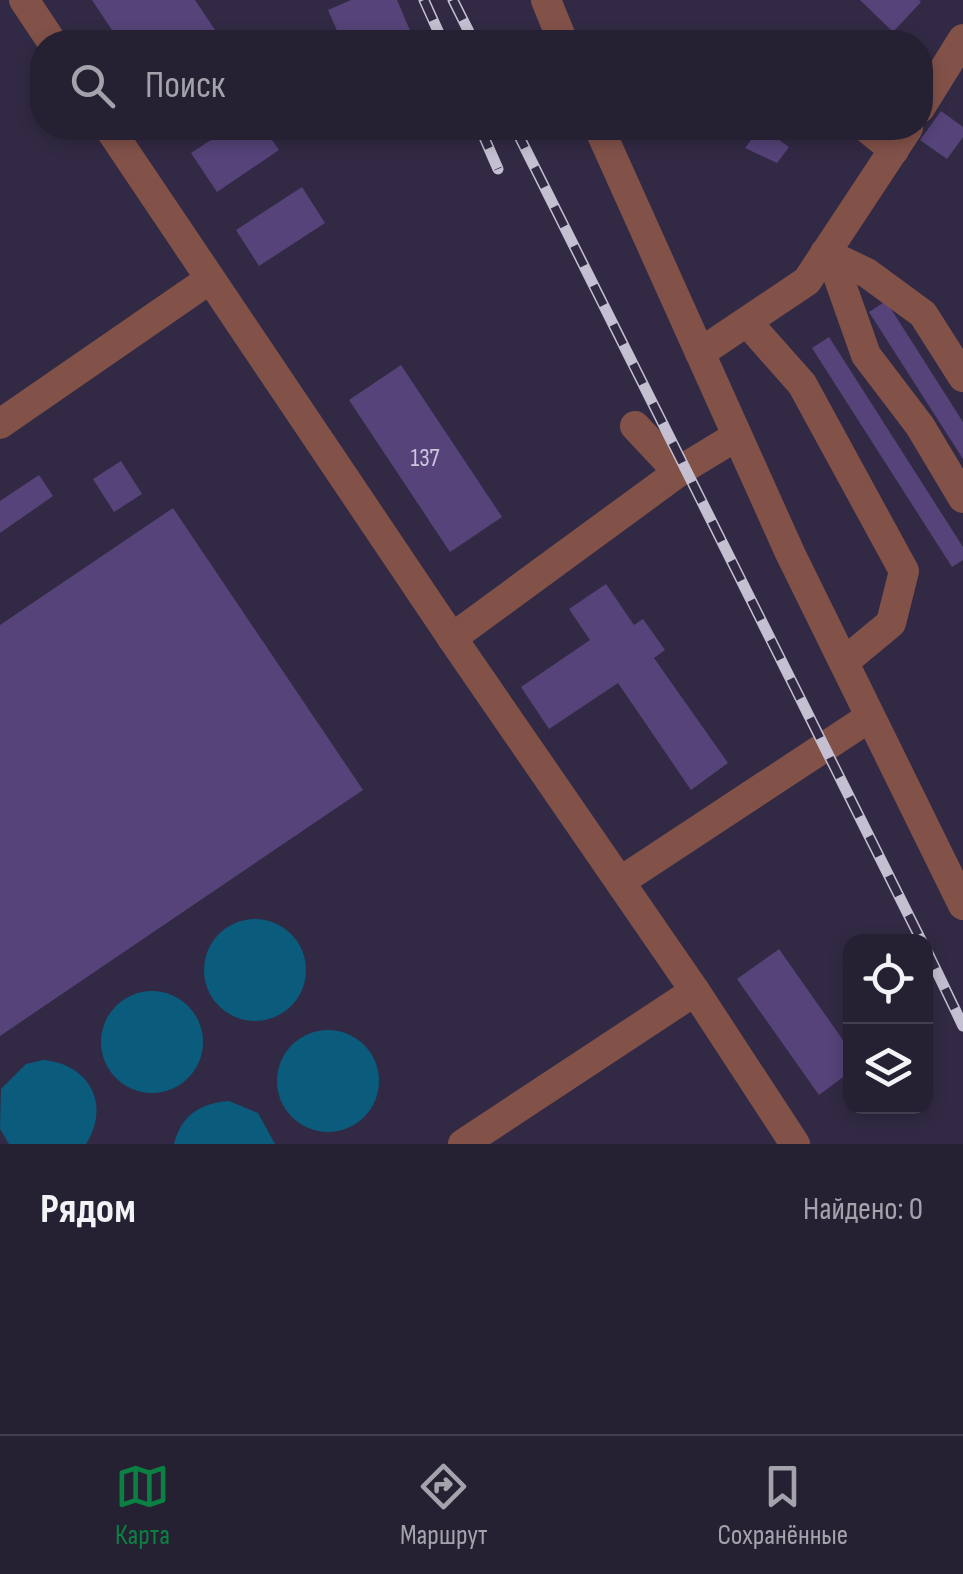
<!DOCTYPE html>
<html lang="ru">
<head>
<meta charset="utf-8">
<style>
  :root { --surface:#262033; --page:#322d3f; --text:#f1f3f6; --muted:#a4a3ac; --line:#423e4e; --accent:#0b8043 }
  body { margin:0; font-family:"Sofia Sans Condensed",sans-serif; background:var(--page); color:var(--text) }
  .controls { position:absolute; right:30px; bottom:30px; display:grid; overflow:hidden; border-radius:20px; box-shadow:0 5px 15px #0003 }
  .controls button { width:90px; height:90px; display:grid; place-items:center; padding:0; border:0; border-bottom:2px solid var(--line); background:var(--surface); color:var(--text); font:50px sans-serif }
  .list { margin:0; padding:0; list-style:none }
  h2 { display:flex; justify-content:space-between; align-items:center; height:130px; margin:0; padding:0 40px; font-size:42px }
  h2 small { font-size:32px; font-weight:400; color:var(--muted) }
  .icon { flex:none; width:55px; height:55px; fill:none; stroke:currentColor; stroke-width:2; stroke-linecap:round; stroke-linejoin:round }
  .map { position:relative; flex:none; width:963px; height:1144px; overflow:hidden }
  .search { position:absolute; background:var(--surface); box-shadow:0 5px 15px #0003; left:30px; right:30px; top:30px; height:110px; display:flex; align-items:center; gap:25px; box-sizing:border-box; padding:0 35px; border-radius:40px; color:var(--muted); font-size:38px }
  .sheet { height:290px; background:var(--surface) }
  nav { display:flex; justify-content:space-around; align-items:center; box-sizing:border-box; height:140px; border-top:2px solid var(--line); background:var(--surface); font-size:28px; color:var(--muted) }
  nav a { display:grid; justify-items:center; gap:5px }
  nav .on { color:var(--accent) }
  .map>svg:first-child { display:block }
  .water { fill:#0a5b7c }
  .building { fill:#554379 }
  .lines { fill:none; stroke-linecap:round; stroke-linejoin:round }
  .minor { stroke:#825249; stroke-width:30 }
  .rail-casing { stroke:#c5c0d1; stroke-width:11 }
  .rail { stroke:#322a44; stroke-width:8; stroke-dasharray:22; stroke-linecap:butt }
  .labels { text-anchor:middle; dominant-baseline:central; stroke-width:10; stroke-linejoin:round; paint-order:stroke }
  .number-label { font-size:25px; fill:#ccc5dd }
</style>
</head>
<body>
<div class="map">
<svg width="963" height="1144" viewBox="0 0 963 1144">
  <rect width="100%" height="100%" fill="#322a44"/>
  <g class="water">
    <circle cx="255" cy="970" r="51"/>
    <circle cx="152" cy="1042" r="51"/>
    <circle cx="328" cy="1081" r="51"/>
    <path d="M43,1060C89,1064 111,1104 86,1144H9L0,1129L1,1089L26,1064Z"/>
    <path d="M229,1101L258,1113L275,1144H174C181,1115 201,1103 229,1101Z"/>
  </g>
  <g class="building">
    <path d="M92,0H195L215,30L196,42H120Z"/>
    <path d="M351,0H397L415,42H342L328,10Z"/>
    <path d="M860,0H919L921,2L893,32Z"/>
    <path d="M941,111L963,127V137L947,159L920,140Z"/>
    <path d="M229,128H264L279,150L217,192L191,153Z"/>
    <path d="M760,128L782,132L778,139L789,147L777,163L745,148Z"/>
    <path d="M302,187L325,223L259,266L236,230Z"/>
    <path d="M886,301L963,422V459L869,312Z"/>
    <path d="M829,337L963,547V560L952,567L812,348Z"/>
    <path d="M401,365L502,517L450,552L349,400Z"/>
    <path d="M121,461L142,494L114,512L93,479Z"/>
    <path d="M39,475L53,496L0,533V501Z"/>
    <path d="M173,508L363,790L0,1036V625Z"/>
    <path d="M606,584L634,625L643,619L665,650L654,658L728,763L691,790L618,683L549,729L521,687L590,640L569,609Z"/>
    <path d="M779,949L850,1050V1072L819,1095L737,979Z"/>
  </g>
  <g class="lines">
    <g class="minor">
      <path d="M24,0L52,42"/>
      <path d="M546,0L563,42"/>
      <path d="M920,108L963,39"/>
      <path d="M109,128L452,638L684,468L737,436"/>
      <path d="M599,128L790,553L963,905"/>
      <path d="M867,128L894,150"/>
      <path d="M825,253L867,273L923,314L963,377"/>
      <path d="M831,256L866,355L920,426L963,498"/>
      <path d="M748,323L802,384L904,571L891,623L844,662"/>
      <path d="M700,353L807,281L908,128"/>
      <path d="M0,424L210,279"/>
      <path d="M635,426L678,472"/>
      <path d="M452,638L695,991L795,1144"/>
      <path d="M621,881L870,717"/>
      <path d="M463,1144L695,991"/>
    </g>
    <defs>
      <g id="rail">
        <path d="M424,0L443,42"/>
        <path d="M453,0L474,42"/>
        <path d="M480,128L498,169"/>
        <path d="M515,128L922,942"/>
        <path d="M926,949L963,1026"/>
      </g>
    </defs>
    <use href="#rail" class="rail-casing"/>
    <use href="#rail" class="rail"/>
  </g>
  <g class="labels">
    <g class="number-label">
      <text x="425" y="458">137</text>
    </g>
  </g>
</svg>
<div class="controls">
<button><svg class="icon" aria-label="locate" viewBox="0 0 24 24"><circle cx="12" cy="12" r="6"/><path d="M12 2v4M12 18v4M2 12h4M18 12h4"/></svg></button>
<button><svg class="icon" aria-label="layers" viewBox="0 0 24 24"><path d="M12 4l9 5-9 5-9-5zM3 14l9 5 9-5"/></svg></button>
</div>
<div class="search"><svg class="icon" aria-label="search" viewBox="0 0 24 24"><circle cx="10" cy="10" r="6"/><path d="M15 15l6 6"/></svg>Поиск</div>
</div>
<section class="sheet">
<h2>Рядом<small>Найдено: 0</small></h2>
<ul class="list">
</ul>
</section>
<nav>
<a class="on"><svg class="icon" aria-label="map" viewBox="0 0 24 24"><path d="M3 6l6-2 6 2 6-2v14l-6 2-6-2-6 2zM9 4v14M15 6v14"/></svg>Карта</a>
<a><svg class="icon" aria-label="directions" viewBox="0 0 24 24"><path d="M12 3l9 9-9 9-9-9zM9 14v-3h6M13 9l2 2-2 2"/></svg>Маршрут</a>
<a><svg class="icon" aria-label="saved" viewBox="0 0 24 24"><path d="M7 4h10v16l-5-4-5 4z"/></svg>Сохранённые</a>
</nav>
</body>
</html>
